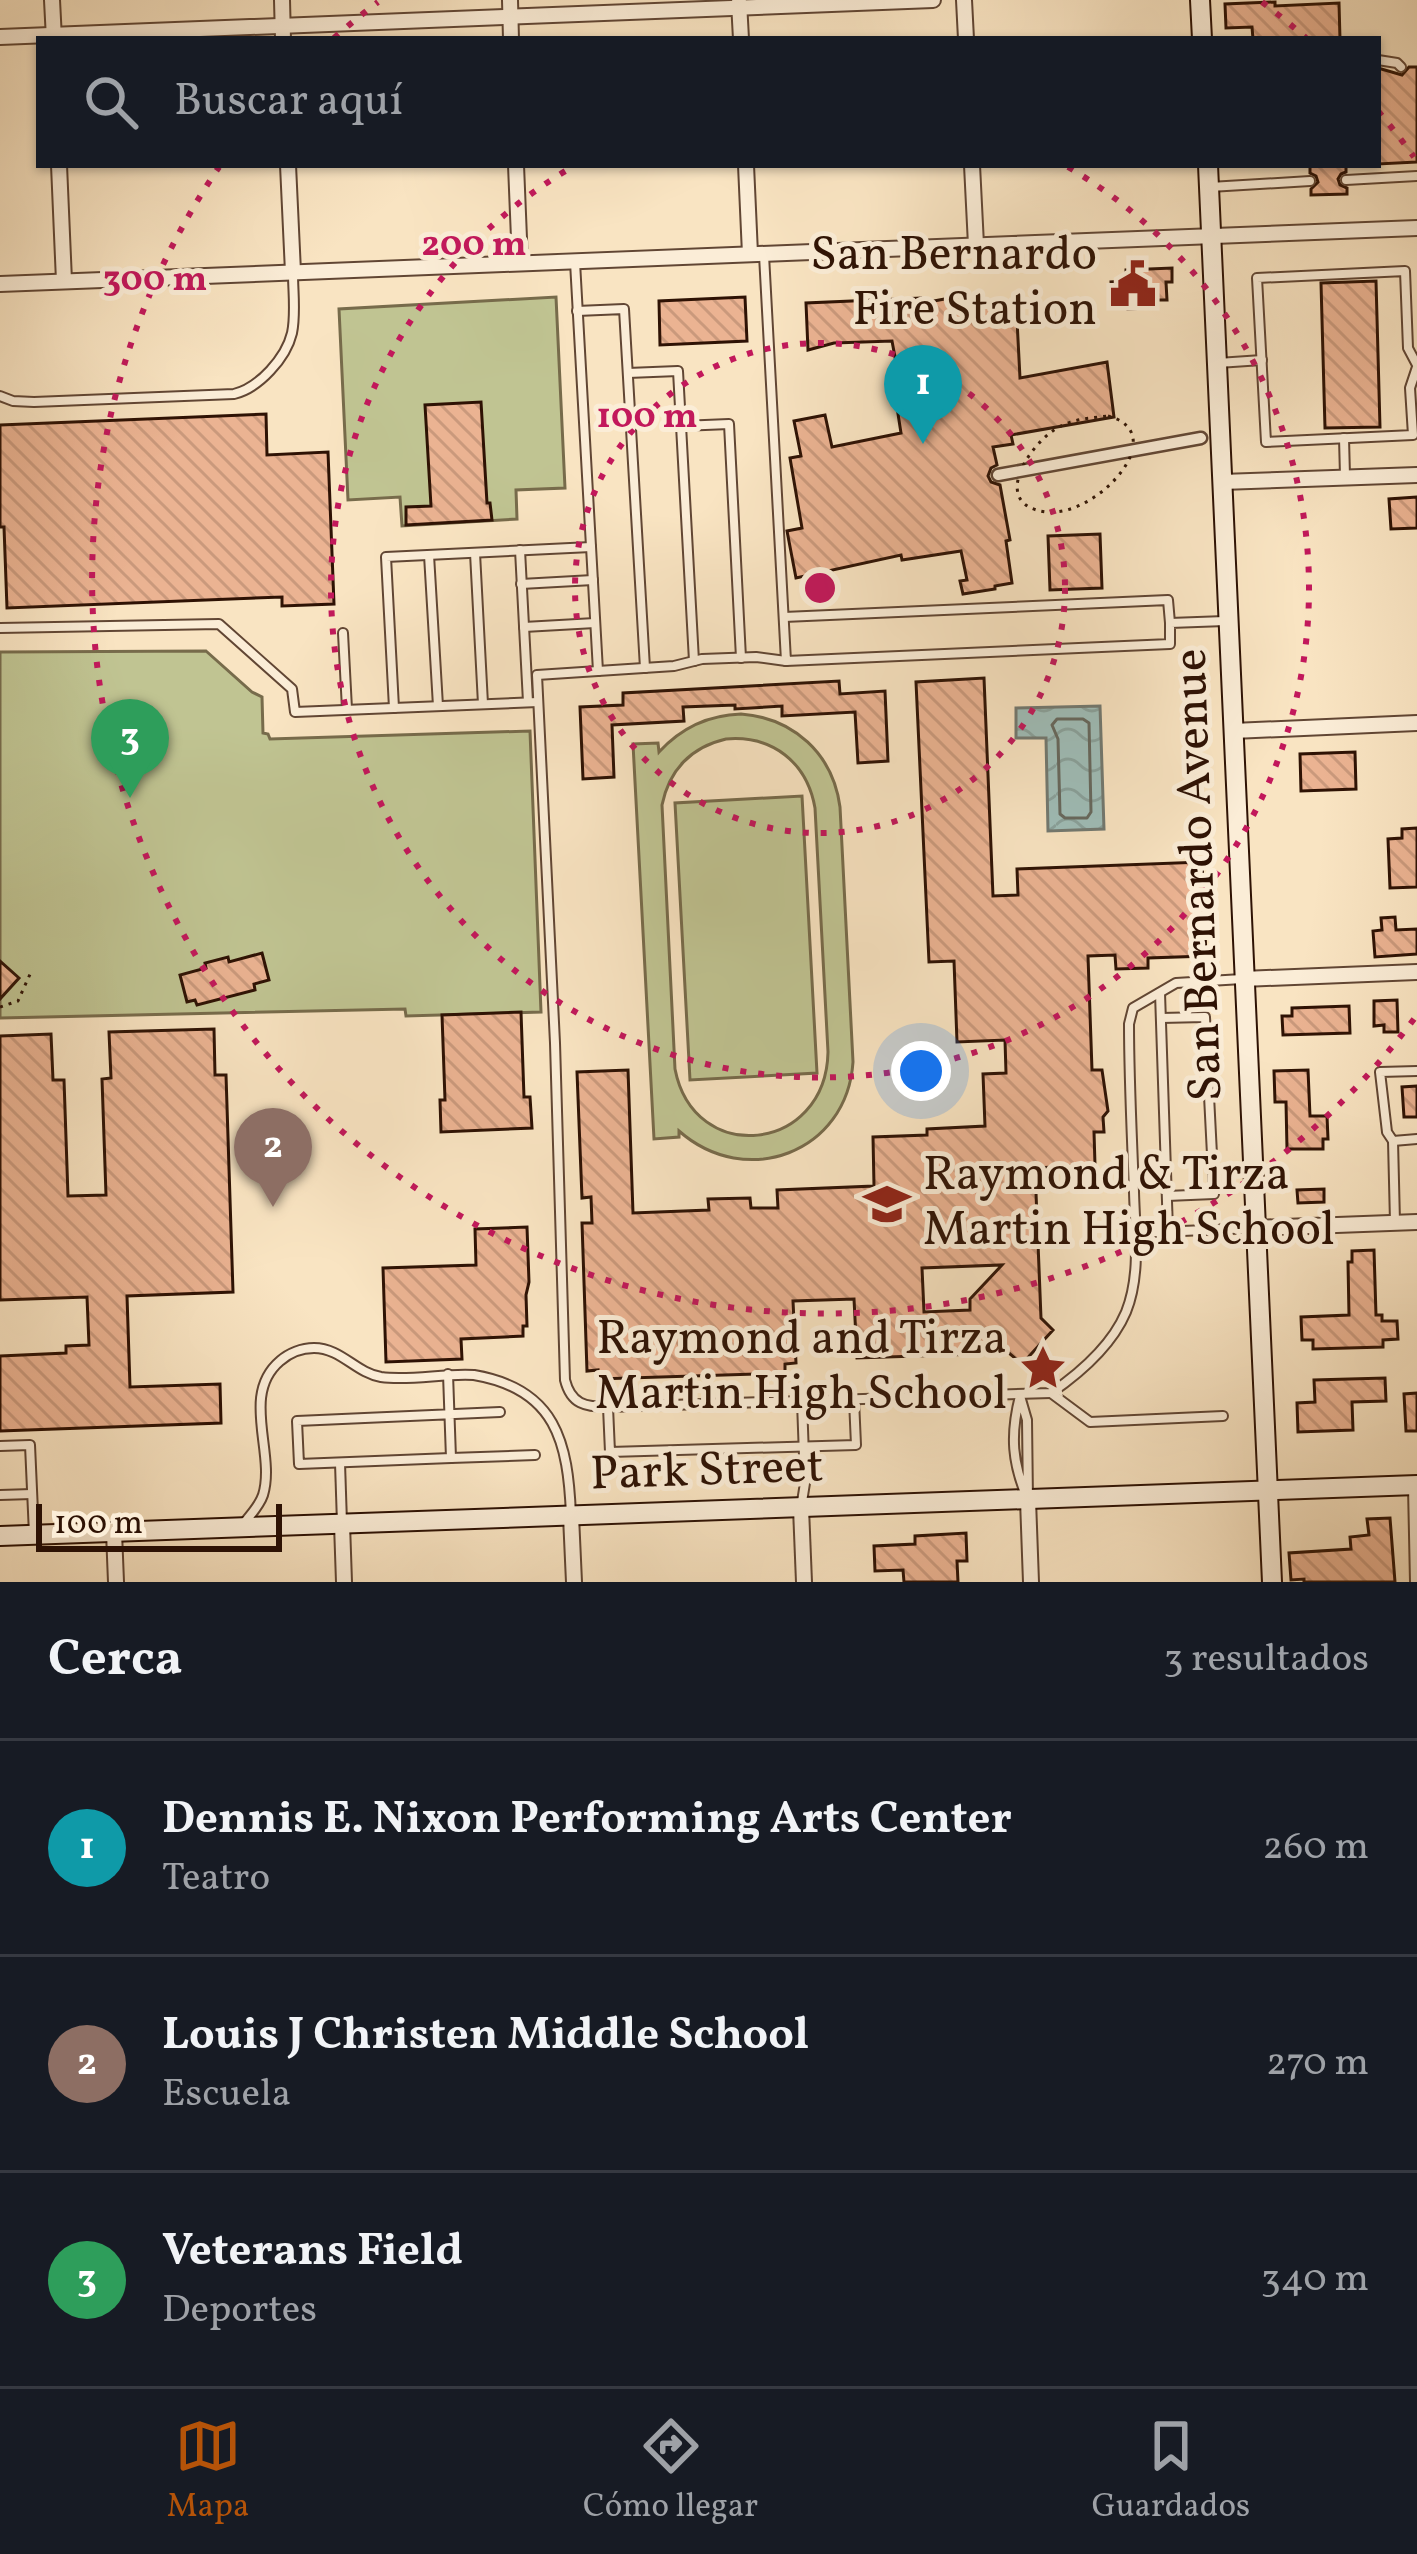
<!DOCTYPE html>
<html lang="es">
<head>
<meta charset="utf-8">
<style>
  :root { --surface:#171b24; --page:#242831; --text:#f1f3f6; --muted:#9ea1a6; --line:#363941; --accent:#b45309 }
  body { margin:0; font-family:Vollkorn,serif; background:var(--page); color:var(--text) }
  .scale { position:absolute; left:36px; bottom:30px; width:246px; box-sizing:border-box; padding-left:12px; border:6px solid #2e1204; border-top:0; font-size:33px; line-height:42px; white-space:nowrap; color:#2e1204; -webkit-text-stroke:9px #fbedd7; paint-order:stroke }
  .you { position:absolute; left:921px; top:1071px; width:42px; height:42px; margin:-30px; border:9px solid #fff; border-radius:50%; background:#1a73e8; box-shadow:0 0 0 18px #1a73e833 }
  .badge { display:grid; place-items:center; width:78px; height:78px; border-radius:50%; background:var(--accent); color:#fff; font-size:39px; font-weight:700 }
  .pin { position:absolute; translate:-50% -99px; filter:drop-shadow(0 3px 6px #0008) }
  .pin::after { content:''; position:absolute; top:63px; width:42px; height:36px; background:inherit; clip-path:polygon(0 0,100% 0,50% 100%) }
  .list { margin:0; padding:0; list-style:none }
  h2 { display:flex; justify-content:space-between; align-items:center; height:156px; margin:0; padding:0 48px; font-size:51px }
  h2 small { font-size:39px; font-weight:400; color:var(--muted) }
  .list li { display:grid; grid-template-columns:78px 1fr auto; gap:36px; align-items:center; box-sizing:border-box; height:216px; padding:0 48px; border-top:3px solid var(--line) }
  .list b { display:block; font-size:45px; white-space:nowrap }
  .list p { margin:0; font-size:39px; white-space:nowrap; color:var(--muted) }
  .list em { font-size:39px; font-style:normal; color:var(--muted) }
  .icon { flex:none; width:66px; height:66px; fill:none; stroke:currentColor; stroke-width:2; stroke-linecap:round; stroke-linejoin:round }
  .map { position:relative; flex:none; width:1417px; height:1582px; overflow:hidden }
  .search { position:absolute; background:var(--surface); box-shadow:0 3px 9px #0004; left:36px; right:36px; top:36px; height:132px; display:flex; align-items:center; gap:30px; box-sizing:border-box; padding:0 42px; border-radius:0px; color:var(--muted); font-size:45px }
  .sheet { height:804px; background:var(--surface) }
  nav { display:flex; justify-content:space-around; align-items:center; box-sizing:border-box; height:168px; border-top:3px solid var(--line); background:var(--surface); font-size:33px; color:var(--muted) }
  nav a { display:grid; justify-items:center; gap:6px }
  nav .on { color:var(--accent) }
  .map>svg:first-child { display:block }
  .green { fill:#c0c492; stroke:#776b4b; stroke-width:3; fill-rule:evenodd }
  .water { fill:url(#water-waves); stroke:#727971; stroke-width:3 }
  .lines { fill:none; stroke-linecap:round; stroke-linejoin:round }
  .shore { stroke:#66685e; stroke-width:3 }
  .building { fill:url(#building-back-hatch); stroke:#2e1204; stroke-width:3; fill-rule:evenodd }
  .service-casing { stroke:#614634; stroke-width:12 }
  .pedestrian-casing { stroke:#614634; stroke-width:15 }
  .minor-casing { stroke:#614634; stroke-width:18 }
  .secondary-casing { stroke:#2e1204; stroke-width:22 }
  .path { stroke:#2e1204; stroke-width:3; stroke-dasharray:3 6; stroke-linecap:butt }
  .service { stroke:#fbedd7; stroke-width:8 }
  .pedestrian { stroke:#fbedd7; stroke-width:10 }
  .minor { stroke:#fbedd7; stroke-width:14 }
  .secondary { stroke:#fbedd7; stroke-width:18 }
  .ring { fill:none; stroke:#c2185b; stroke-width:6; stroke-dasharray:6 12 }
  .labels { text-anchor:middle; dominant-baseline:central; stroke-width:10; stroke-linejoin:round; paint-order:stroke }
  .poi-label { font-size:48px; fill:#2e1204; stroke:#fbedd7; text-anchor:end }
  .street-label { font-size:48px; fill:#2e1204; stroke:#fbedd7 }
  .centre { fill:#c2185b; stroke:#fbedd7; stroke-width:6 }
  .ring-label { font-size:36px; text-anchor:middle; font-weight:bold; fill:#c2185b; stroke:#fbedd7; stroke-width:10; stroke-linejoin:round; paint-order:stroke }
</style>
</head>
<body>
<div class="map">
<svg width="1417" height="1582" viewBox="0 0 1417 1582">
  <defs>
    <pattern id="water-waves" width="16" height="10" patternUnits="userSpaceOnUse" patternTransform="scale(3)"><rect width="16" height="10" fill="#9fbeb9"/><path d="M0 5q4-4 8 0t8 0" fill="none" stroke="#89a29d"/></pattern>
    <pattern id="building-back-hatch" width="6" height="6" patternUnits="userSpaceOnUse" patternTransform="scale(3)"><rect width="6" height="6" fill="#ebb392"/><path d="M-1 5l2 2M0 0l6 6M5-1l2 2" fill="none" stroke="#ca997c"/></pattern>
  </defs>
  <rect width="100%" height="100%" fill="#f9e4c2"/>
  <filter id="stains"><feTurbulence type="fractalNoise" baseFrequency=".00167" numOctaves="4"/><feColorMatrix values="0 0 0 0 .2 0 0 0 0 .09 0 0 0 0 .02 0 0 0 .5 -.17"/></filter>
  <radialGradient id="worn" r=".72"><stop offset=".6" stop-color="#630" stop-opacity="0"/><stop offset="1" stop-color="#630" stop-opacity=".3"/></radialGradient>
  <g class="green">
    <path d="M556,297L565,488L516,490L517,519L402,526L400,497L348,500L339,309Z"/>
    <path d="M206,651L252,692L262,697L263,733L268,734L270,739L530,731L541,1012L406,1016L405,1009L0,1018V652Z"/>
    <path d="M741,714C794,718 833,754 840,807L853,1062C847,1153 746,1190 679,1131V1137L654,1139L633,744L658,743L659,752C682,727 708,715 741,714ZM726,739C772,735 807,762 815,808L828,1052C826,1153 694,1167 675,1069L662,805C669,770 691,747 726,739Z"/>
    <path d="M802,796L817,1073L690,1080L675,803Z"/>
  </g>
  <path class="water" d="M1100,706L1104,829L1048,831L1046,738H1016V708Z"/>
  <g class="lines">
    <path class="shore" d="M1057,719H1083L1089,723L1091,812L1087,818H1065L1060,814L1058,739L1052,725Z"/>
  </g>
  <g class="building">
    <path d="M1275,2V6L1339,3L1340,39H1253L1252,27L1226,28L1225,4Z"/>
    <path d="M1409,67H1417V162L1378,164V68L1402,75Z"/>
    <path d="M1310,165H1346V172L1341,174L1338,179L1340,185L1347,188V194L1311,195V189L1318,182L1316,176L1310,173Z"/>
    <path d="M1172,268V282H1166L1167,300H1148V308L1128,309V301L1112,302L1111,282L1126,281V270Z"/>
    <path d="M1376,281L1380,427L1325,428L1321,283Z"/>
    <path d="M966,295L967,304L1016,301L1020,378L1107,362L1114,417L1011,435L1013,444L993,447L997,465L991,468L988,476L991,482L1000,485L1010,540L1006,541L1012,583L995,586V589L963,594L960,581L967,580L961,551L902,560L901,555L796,578L787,531L802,528L790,458L801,456L794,421L825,415L832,447L901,433L896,401L903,400L892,341L834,343L808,350L806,303L921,298L923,303Z"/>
    <path d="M745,297L747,341L660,345L659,301Z"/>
    <path d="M481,402L487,503H490L492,520L406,525V507L431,506L425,405Z"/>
    <path d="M266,414L267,455L328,452L334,604L282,606V597L7,608L4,527H0V425Z"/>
    <path d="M1417,497V528L1391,529L1389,499Z"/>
    <path d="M1100,534L1102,588L1050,590L1048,536Z"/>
    <path d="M984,678L993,896L1018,895L1017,869L1202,862L1203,885H1209V895H1211L1212,923H1210V933H1205L1206,956L1148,958V968L1116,969L1115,955L1088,956L1092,1070H1102L1108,1111L1103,1117L1104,1132H1094L1095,1165L1035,1168L1041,1318L1053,1330L1022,1364L1009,1353L857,1358L854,1299L793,1301L796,1363L785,1364V1373L598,1379V1370L587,1371L582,1223H592L591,1197L582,1198L577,1072L628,1070L633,1213L709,1210L708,1199L750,1198L751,1208H778L777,1190L874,1186L873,1137L927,1135V1129L985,1126L983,1074L1006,1073L1005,1040L957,1042L954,961L929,962L916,682ZM1002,1265L970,1299V1310L924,1312L922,1268Z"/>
    <path d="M839,681L840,694L885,691L888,761L858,763L855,712L782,716V706L735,709V705L683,707L684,721L612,725L614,777L583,779L580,707L623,705V693Z"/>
    <path d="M1355,752L1356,789L1301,791L1300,754Z"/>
    <path d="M1417,828V887L1390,888L1388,839L1402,838V829Z"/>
    <path d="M1395,917L1396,930L1417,929V954L1375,957L1373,931L1382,930L1381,918Z"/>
    <path d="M262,953L269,980L254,984L255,990L197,1005L195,1000L187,1002L180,975L206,968L205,963L228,957L229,962Z"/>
    <path d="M0,961L19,978L0,999Z"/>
    <path d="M1397,1000L1398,1032H1384V1025L1374,1026V1001Z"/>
    <path d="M1349,1006L1350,1033L1283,1035L1282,1016H1292V1008Z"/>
    <path d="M521,1012L524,1097H530L532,1128L441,1132L440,1100H445L442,1015Z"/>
    <path d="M214,1029L215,1075H226L233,1292L127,1296L130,1387L220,1384L221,1423L0,1431V1356L66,1353V1346L89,1345L87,1297L0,1300V1036L51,1034L53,1080H64L68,1196L106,1195L102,1079L111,1078L109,1032Z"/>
    <path d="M1308,1070L1310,1116H1327L1328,1139H1323V1149H1287L1286,1102H1275L1274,1071Z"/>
    <path d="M1417,1086V1117H1404L1402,1087Z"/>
    <path d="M1324,1189V1202L1298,1203L1297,1190Z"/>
    <path d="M527,1227L529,1282L526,1295L527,1326H523V1336L461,1339L462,1359L386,1362L383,1268L476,1265L475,1229Z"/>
    <path d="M1374,1250L1376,1315H1382V1321H1397L1398,1339L1383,1340V1347L1313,1349V1340H1302L1301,1317L1349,1315L1348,1262H1352V1251Z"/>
    <path d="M1385,1378L1386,1401L1352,1402L1353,1430L1298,1432L1297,1403L1315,1402L1314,1380Z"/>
    <path d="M1417,1393V1431H1406L1404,1394Z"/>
    <path d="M1390,1518L1395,1582H1304V1579L1291,1580L1289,1553L1351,1549L1350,1537L1369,1535L1367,1519Z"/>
    <path d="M966,1533L967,1561H957L958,1582H904L903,1570L875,1571L874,1546L915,1544V1536Z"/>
  </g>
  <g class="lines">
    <defs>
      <g id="service">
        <path d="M1378,60L1397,63L1401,67"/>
        <path d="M1346,180L1417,176"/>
        <path d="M1210,187L1310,181"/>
        <path d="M764,255L786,661L1170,644V623L1225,621"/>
        <path d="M575,262L598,671"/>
        <path d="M577,311L624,309L645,668"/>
        <path d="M1218,363L1262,360"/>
        <path d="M1417,365L1408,348L1405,271L1257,278L1266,442L1413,435L1410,388L1417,367"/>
        <path d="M628,373L678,371L694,661"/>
        <path d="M0,396L13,401L34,402L234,394C259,388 286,358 292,333C296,314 293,292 293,274"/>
        <path d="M681,426L729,424L741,658"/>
        <path d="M1344,438L1345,476"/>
        <path d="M520,550L528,702"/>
        <path d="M475,553L483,704"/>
        <path d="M429,555L438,706"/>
        <path d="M521,584L593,580"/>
        <path d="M784,617L1168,600L1170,623"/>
        <path d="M524,627L595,623"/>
        <path d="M0,628L219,624L292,689L295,712L538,702"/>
        <path d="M343,633L347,709"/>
        <path d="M786,661L756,657L702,659L674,666L537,675L555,1043L565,1380C571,1404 585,1407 608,1407L1051,1393C1080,1373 1112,1345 1126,1312C1141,1275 1135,1231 1134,1192C1132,1136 1129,1080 1129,1024L1133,1008L1176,983L1242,979"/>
        <path d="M394,708L386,557L591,547"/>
        <path d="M1160,993L1168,1231"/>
        <path d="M1161,1018L1205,1017L1214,1194L1167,1196"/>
        <path d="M1393,1141L1417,1139"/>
        <path d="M1395,1222L1393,1141L1387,1132L1380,1072L1417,1071"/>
        <path d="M1135,1233L1253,1228"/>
        <path d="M448,1374L451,1458L299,1464L297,1421L500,1412"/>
        <path d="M1051,1393L1090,1422L1223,1416"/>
        <path d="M1020,1396L1027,1420L1028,1500C1012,1463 1010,1435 1020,1396Z"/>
        <path d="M608,1407L610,1452L856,1445L854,1400"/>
        <path d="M0,1446L30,1445L34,1534"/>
        <path d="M451,1458L535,1455"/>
        <path d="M340,1463L342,1523"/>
        <path d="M1413,1487L1415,1582"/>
        <path d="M0,1495L32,1494"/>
        <path d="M801,1508L805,1483L802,1402"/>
        <path d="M242,1526C249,1516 259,1507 263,1495C276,1453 240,1395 280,1361C289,1353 302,1348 314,1348C341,1348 356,1373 381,1377C411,1381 444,1373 474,1375C556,1389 568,1442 571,1515"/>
      </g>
      <path id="pedestrian" d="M998,475L1201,438"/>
      <g id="minor">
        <path d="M52,0L54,39"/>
        <path d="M282,0L283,39"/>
        <path d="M510,0L511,39"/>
        <path d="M964,0L966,39"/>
        <path d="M739,2L741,39"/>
        <path d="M0,37L933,0"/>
        <path d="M59,165L64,281"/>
        <path d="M288,165L293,272"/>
        <path d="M516,165L520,263"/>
        <path d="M746,165L750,254"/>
        <path d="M972,165L976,245"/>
        <path d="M0,284L1417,228"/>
        <path d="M1222,482L1417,475"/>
        <path d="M1233,731L1417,723"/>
        <path d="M1243,979L1417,972"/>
        <path d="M1254,1228L1417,1222"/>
        <path d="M1028,1500L1031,1582"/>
        <path d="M801,1508L804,1582"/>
        <path d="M571,1516L574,1582"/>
        <path d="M342,1524L344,1582"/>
        <path d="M114,1532L116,1582"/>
      </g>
      <g id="secondary">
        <path d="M1200,0L1202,39"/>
        <path d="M1208,165L1272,1582"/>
        <path d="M0,1536L1417,1485"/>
      </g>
    </defs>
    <use href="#service" class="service-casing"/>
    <use href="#pedestrian" class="pedestrian-casing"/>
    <use href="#minor" class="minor-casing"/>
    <use href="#secondary" class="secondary-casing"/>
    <g class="path">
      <path d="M1108,416C1173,433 1098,517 1047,512C991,506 1026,449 1054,430C1070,419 1090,418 1108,416Z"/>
      <path d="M0,1007L18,1001L31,972"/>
    </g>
    <use href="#service" class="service"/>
    <use href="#pedestrian" class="pedestrian"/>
    <use href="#minor" class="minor"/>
    <use href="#secondary" class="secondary"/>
  </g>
  <g class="ring">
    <circle cx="820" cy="588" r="245"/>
    <path d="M1068 167A489 489 0 1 1 572 167"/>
    <path d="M1414 1019A734 734 0 0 1 219 167M334 38A734 734 0 0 1 378 2M1262 2A734 734 0 0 1 1306 38M1378 111A734 734 0 0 1 1414 157"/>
  </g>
  <defs>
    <symbol id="civic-bare" viewBox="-9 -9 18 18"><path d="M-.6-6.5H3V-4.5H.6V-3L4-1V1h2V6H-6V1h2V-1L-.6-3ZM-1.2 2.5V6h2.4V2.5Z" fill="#8f2418" stroke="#fbedd7" stroke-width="2.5" paint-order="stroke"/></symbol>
    <symbol id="school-bare" viewBox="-9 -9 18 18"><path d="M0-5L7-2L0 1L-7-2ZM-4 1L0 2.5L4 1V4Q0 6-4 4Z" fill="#8f2418" stroke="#fbedd7" stroke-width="2.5" paint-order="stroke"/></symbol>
    <symbol id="sight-bare" viewBox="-9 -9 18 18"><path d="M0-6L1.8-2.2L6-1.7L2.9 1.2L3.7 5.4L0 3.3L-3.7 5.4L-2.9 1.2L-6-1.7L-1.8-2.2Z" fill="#8f2418" stroke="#fbedd7" stroke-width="2.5" paint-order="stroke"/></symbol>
  </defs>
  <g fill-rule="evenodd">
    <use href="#civic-bare" x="1100" y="251" width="66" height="66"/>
    <use href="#school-bare" x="854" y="1171" width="66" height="66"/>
    <use href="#sight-bare" x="1010" y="1335" width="66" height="66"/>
  </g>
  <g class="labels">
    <g class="poi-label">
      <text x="1097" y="256">San Bernardo<tspan x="1097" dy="55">Fire Station</tspan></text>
      <text x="923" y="1176" text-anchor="start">Raymond &amp; Tirza<tspan x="923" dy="55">Martin High School</tspan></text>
      <text x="1007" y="1340">Raymond and Tirza<tspan x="1007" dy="55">Martin High School</tspan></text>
    </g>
    <g class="street-label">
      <text transform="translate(1200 875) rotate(-92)">San Bernardo Avenue</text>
      <text transform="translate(707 1472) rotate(-2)">Park Street</text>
    </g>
  </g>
  <circle cx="820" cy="588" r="18" class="centre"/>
  <g class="ring-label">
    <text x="474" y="255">200 m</text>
    <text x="155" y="290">300 m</text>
    <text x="647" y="427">100 m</text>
  </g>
  <rect width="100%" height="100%" filter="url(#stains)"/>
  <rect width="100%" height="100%" fill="url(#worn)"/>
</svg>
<div class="scale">100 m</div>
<div class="you"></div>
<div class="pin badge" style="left:923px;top:444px;background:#0f9aa8">1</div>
<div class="pin badge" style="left:273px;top:1207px;background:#8d6e63">2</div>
<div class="pin badge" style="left:130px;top:798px;background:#2e9e5b">3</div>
<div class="search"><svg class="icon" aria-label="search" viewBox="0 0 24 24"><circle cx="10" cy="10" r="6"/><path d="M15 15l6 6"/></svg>Buscar aquí</div>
</div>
<section class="sheet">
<h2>Cerca<small>3 resultados</small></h2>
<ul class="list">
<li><span class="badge" style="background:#0f9aa8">1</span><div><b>Dennis E. Nixon Performing Arts Center</b><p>Teatro</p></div><em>260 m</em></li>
<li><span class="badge" style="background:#8d6e63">2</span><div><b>Louis J Christen Middle School</b><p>Escuela</p></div><em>270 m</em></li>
<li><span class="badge" style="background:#2e9e5b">3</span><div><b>Veterans Field</b><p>Deportes</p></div><em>340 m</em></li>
</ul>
</section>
<nav>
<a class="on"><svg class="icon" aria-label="map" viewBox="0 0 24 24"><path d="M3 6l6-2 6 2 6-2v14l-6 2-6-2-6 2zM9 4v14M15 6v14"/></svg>Mapa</a>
<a><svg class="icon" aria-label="directions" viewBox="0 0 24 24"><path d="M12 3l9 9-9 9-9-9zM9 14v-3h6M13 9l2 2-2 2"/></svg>Cómo llegar</a>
<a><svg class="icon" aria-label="saved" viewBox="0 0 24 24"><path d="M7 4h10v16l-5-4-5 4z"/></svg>Guardados</a>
</nav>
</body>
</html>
